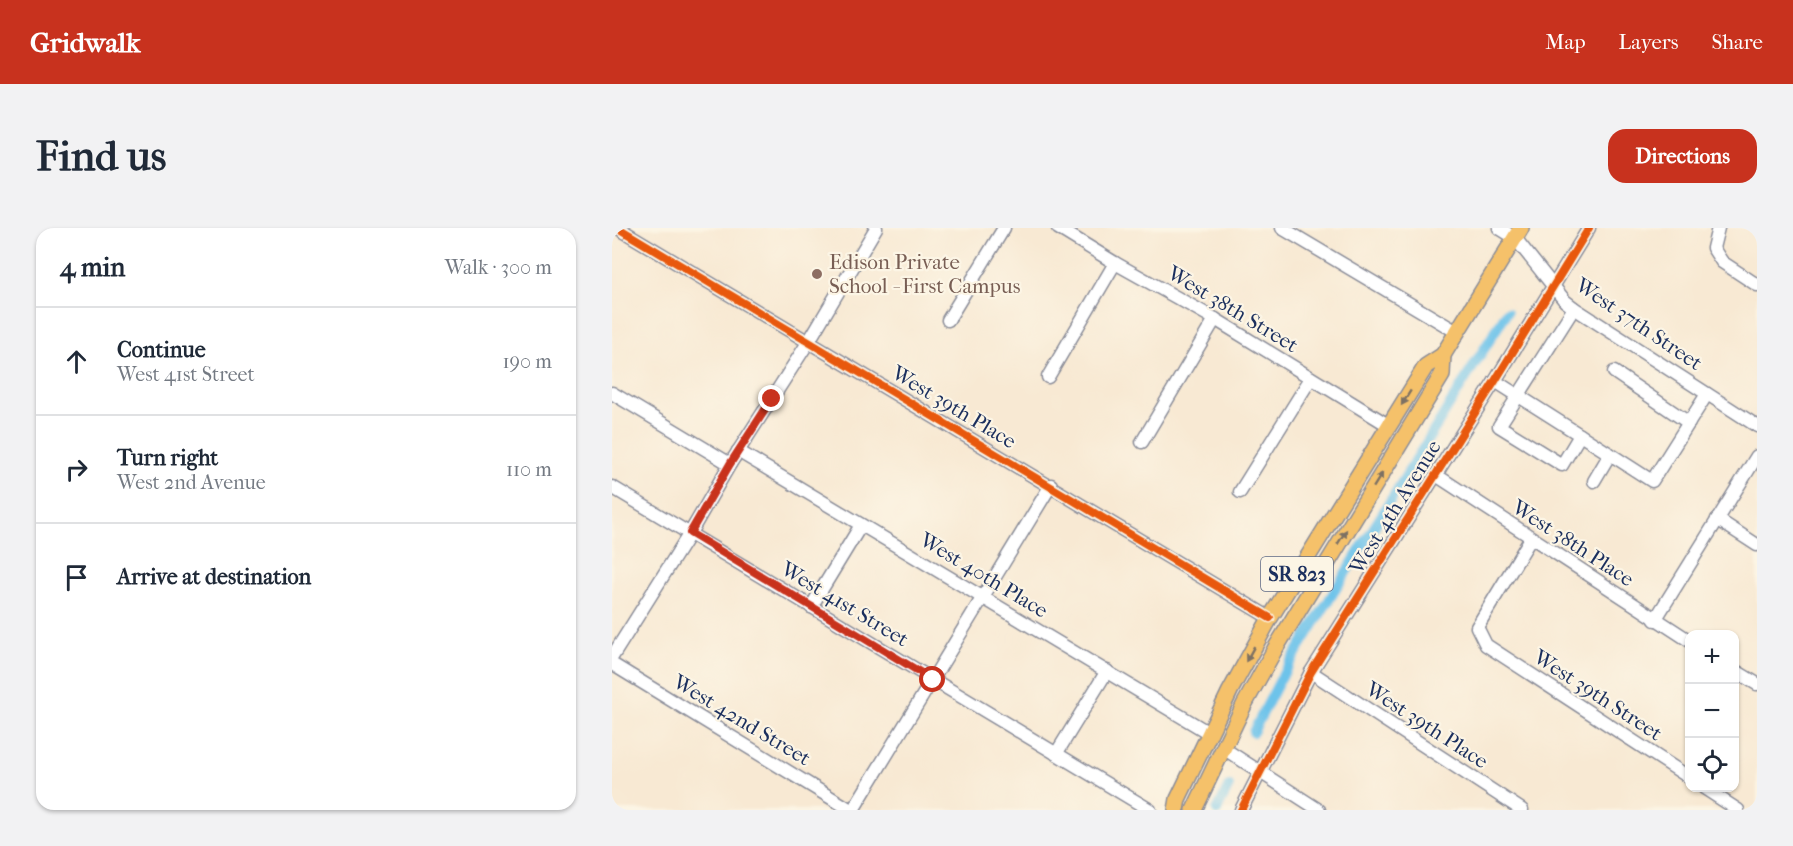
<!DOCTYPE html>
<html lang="en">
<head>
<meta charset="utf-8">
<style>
  :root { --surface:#fff; --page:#f2f2f3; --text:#1f2937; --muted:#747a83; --line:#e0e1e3; --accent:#c8321e }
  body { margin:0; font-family:"IM FELL French Canon",serif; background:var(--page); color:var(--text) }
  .controls { position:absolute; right:18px; bottom:18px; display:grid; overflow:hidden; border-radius:12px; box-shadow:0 2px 4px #0004 }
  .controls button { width:54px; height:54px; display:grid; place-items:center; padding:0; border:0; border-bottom:2px solid var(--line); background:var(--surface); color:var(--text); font:30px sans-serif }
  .stop { position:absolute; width:18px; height:18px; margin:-14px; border:4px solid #c8321e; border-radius:50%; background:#fff }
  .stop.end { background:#c8321e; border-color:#fff; box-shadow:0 2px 6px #0008 }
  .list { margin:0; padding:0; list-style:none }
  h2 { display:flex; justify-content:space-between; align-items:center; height:78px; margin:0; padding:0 24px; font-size:26px }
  h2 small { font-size:20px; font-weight:400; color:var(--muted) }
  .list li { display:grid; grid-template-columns:39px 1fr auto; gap:18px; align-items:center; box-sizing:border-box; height:108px; padding:0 24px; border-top:2px solid var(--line) }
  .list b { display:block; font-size:22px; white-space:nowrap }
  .list p { margin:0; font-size:20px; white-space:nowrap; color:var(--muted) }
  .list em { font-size:20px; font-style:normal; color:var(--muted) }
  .icon { flex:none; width:33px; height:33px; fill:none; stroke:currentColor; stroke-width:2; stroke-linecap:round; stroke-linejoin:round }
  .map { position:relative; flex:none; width:1145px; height:582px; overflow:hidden; border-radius:18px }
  header { display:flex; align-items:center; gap:36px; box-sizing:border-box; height:84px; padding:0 30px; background:var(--accent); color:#fff }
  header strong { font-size:28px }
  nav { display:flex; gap:33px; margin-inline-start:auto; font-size:21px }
  .intro { display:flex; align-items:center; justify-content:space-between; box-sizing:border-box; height:144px; padding:0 36px }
  h1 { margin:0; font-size:42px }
  .button { padding:15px 27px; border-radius:18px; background:var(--accent); color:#fff; font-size:21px; font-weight:700 }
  main { display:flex; gap:36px; padding:0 36px }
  aside { flex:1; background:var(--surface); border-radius:18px; box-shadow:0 2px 4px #0004 }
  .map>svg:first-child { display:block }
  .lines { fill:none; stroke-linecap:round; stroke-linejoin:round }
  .canal { stroke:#6dc3ea; stroke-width:10 }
  .minor-casing { stroke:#8a8c98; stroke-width:15 }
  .major-casing { stroke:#8a8c98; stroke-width:18 }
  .minor { stroke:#fff; stroke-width:12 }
  .major { stroke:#f5c16b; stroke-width:15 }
  .cycleway-casing { stroke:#fcf5e5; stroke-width:11 }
  .cycleway { stroke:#e8590c; stroke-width:8 }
  .oneway { fill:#7d7164 }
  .route { stroke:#c8321e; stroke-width:8 }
  .education-dot { fill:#8d6e63; stroke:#fcf5e5; stroke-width:2 }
  .labels { text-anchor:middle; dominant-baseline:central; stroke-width:4.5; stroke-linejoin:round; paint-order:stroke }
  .shield { fill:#fcf5e5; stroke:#5e6a86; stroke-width:1.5 }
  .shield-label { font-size:20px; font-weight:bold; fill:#1b2f5e }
  .education-label { font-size:21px; fill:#785e54; stroke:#fcf5e5; text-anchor:start }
  .street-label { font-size:21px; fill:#1b2f5e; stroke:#fcf5e5 }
</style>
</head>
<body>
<header>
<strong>Gridwalk</strong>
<nav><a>Map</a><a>Layers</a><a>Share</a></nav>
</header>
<div class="intro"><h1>Find us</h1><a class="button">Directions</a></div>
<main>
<aside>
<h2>4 min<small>Walk · 300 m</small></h2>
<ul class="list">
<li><svg class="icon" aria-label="ahead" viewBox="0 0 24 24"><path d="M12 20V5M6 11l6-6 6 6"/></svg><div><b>Continue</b><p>West 41st Street</p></div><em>190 m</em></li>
<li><svg class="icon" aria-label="right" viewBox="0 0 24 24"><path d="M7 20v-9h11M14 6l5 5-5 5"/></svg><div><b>Turn right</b><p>West 2nd Avenue</p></div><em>110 m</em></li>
<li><svg class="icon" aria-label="arrive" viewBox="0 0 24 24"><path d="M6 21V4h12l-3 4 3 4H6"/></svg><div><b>Arrive at destination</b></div></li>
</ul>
</aside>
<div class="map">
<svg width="1145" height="582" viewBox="0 0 1145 582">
  <rect width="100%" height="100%" fill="#fcf5e5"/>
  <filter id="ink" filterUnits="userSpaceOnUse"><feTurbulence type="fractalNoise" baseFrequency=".0167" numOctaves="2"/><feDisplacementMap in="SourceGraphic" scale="12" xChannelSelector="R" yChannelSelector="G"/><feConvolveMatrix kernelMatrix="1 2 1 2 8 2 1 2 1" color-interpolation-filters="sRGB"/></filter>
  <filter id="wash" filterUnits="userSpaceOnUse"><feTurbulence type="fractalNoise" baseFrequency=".008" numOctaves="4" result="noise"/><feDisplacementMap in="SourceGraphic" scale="24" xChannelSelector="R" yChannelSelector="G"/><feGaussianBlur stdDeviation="1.35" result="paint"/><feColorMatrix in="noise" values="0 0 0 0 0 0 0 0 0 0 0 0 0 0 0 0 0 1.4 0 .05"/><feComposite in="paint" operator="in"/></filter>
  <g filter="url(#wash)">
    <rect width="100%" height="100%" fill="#f8e9d3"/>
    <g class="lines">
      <g class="canal">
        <path d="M641,504L670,448L895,84"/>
        <path d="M605,582L617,558"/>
      </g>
    </g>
  </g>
  <g filter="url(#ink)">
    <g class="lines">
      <defs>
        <g id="minor">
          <path d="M6,0L658,390"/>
          <path d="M446,0L503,35L603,91L776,197"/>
          <path d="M670,0L845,104"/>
          <path d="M887,0L903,10L953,73L962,80L1145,198"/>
          <path d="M1106,0L1101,20L1110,34L1145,57"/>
          <path d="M962,80L887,198L950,237L968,207"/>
          <path d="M336,92L392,0"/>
          <path d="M1002,144L1077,195"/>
          <path d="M436,149L503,35"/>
          <path d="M883,153L998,226"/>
          <path d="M0,165L118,236"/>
          <path d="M530,214L603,91"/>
          <path d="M126,223L597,505"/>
          <path d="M824,247L1078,413"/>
          <path d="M982,253L998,226L1040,253L1095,166"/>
          <path d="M0,259L538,582"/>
          <path d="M628,264L699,150"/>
          <path d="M1105,291L1145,317"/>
          <path d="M919,310L865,399L874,417L1078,550"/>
          <path d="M199,379L249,297"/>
          <path d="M1043,392L1145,228"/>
          <path d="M0,429L78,305L118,236L197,113L264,0"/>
          <path d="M0,436L239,582"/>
          <path d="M1122,442L1145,456"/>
          <path d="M699,444L910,582"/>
          <path d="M611,520L707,582"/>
          <path d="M444,526L495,443"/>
          <path d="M1092,560L1126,582"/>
          <path d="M241,582L439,257"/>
          <path d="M629,582L699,444L883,153L977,0"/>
        </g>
        <g id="major">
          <path d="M564,582L566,571L618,463L658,390L814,138L831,127L909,0"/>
          <path d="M582,582L632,477L663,421L830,147L831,127"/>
        </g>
      </defs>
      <use href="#minor" class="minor-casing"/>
      <use href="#major" class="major-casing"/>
      <use href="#minor" class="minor"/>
      <use href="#major" class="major"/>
      <defs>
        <g id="cycleway">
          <path d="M6,0L658,390"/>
          <path d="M629,582L699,444L883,153L977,0"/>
        </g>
      </defs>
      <use href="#cycleway" class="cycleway-casing"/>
      <use href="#cycleway" class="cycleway"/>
    </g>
    <defs><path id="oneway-solid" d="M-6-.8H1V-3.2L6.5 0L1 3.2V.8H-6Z" transform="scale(1.5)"/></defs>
    <g class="oneway">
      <use href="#oneway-solid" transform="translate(794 170) rotate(122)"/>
      <use href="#oneway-solid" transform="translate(766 252) rotate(-58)"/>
      <use href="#oneway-solid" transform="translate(730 309) rotate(-58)"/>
      <use href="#oneway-solid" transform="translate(638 426) rotate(119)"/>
    </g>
  </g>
  <g class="lines" filter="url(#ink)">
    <path class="route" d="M160,171L118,236L78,305L321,452"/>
  </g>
  <circle class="education-dot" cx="205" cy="46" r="6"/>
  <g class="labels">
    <rect class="shield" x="649" y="329" width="72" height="34" rx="4.5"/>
    <g class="shield-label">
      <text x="685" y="346">SR 823</text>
    </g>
    <g class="education-label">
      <text x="217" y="34">Edison Private<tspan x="217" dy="24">School - First Campus</tspan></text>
    </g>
    <g class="street-label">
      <text transform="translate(621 81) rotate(31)">West 38th Street</text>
      <text transform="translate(1027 96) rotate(34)">West 37th Street</text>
      <text transform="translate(342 179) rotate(31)">West 39th Place</text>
      <text transform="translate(783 279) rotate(-58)">West 4th Avenue</text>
      <text transform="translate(961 315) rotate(33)">West 38th Place</text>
      <text transform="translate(372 347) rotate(31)">West 40th Place</text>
      <text transform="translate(233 376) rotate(31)">West 41st Street</text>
      <text transform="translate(986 467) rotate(33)">West 39th Street</text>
      <text transform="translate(130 492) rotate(31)">West 42nd Street</text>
      <text transform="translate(815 497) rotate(33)">West 39th Place</text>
    </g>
  </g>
</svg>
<div class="controls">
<button>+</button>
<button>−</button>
<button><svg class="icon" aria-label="locate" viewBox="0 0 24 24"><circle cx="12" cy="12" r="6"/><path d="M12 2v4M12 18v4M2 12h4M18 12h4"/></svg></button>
</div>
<div class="stop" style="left:321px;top:452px"></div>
<div class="stop end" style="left:160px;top:171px"></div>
</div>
</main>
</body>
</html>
